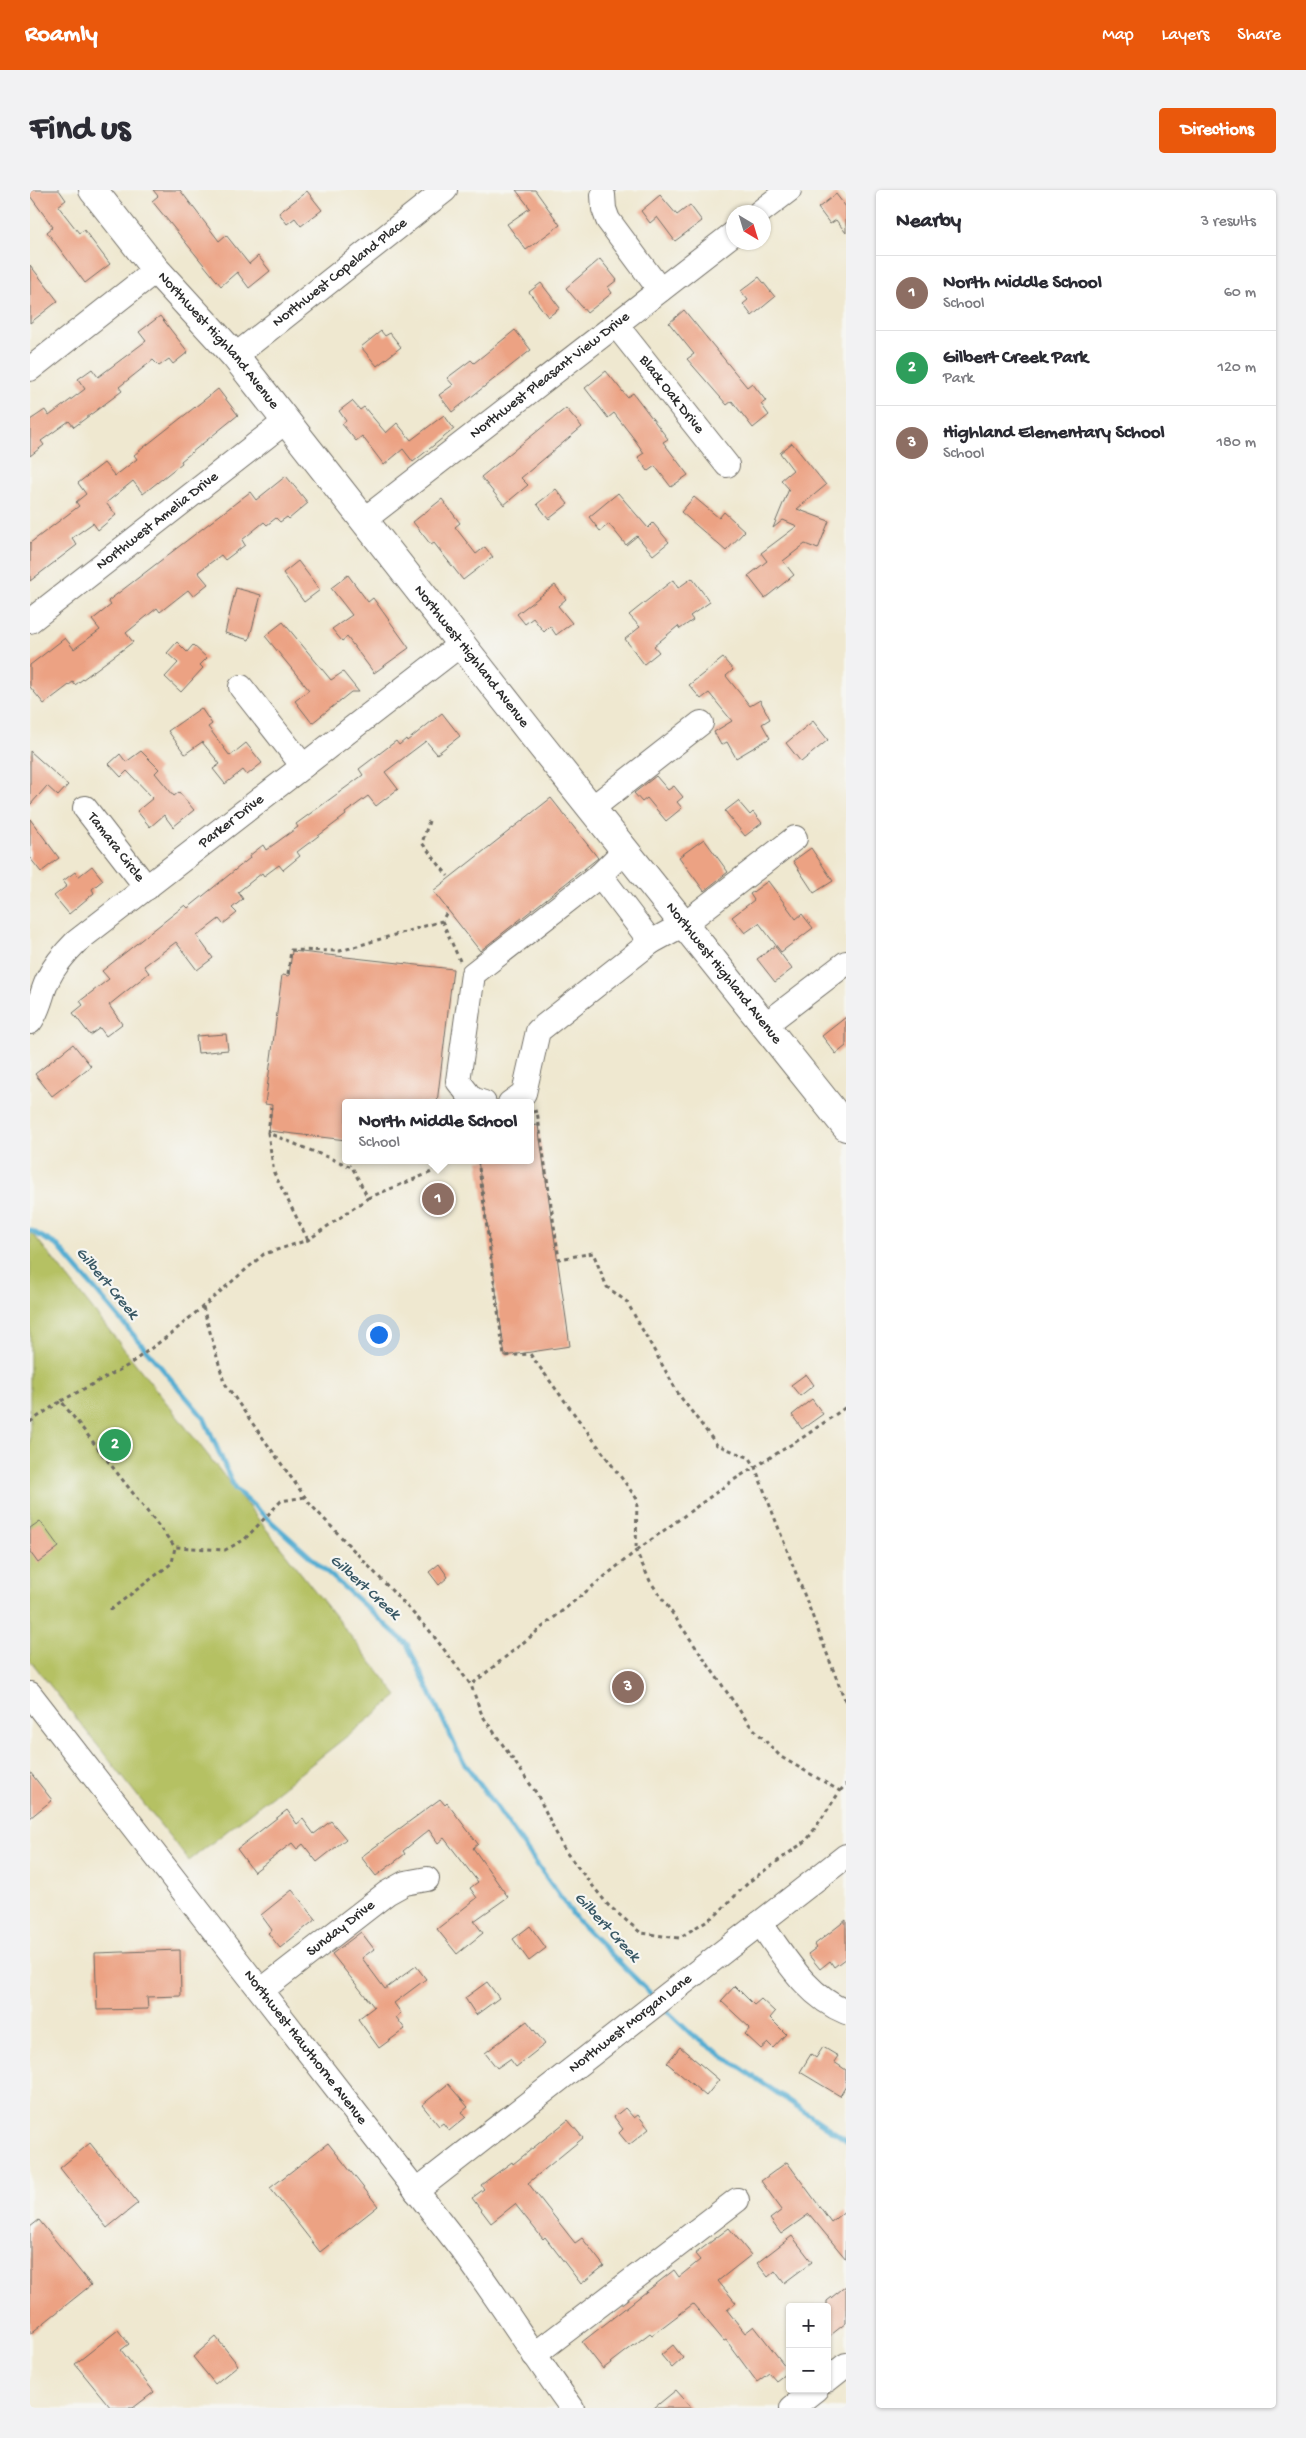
<!DOCTYPE html>
<html lang="en">
<head>
<meta charset="utf-8">
<style>
  :root { --surface:#fff; --page:#f2f2f3; --text:#2b2b33; --muted:#7c7c81; --line:#e1e1e2; --accent:#ea580c }
  body { margin:0; font-family:"Gochi Hand",sans-serif; background:var(--page); color:var(--text) }
  .controls { position:absolute; right:15px; bottom:15px; display:grid; overflow:hidden; border-radius:5px; box-shadow:0 1px 4px #0004 }
  .controls button { width:45px; height:45px; display:grid; place-items:center; padding:0; border:0; border-bottom:1px solid var(--line); background:var(--surface); color:var(--text); font:25px sans-serif }
  .compass { position:absolute; left:696px; top:15px; width:45px; height:45px; border-radius:50%; background:var(--surface); box-shadow:0 1px 4px #0004; rotate:142deg }
  .you { position:absolute; left:348px; top:1144px; width:18px; height:18px; margin:-12px; border:4px solid #fff; border-radius:50%; background:#1a73e8; box-shadow:0 0 0 8px #1a73e833 }
  .badge { display:grid; place-items:center; width:32px; height:32px; border-radius:50%; background:var(--accent); color:#fff; font-size:16px; font-weight:700 }
  .pin { position:absolute; translate:-50% -50%; border:2px solid #fff; box-shadow:0 1px 5px #0006 }
  .popup { position:absolute; left:312px; top:909px; width:192px; height:65px; box-sizing:border-box; display:grid; place-content:center; border-radius:5px; background:var(--surface); filter:drop-shadow(0 1px 4px #0005); font-size:16px; white-space:nowrap; color:var(--muted) }
  .popup b { font-size:19px; color:var(--text) }
  .popup::after { content:''; position:absolute; left:50%; top:100%; margin-left:-10px; border:10px solid transparent; border-top-color:var(--surface) }
  .list { margin:0; padding:0; list-style:none }
  h2 { display:flex; justify-content:space-between; align-items:center; height:65px; margin:0; padding:0 20px; font-size:21px }
  h2 small { font-size:16px; font-weight:400; color:var(--muted) }
  .list li { display:grid; grid-template-columns:32px 1fr auto; gap:15px; align-items:center; box-sizing:border-box; height:75px; padding:0 20px; border-top:1px solid var(--line) }
  .list b { display:block; font-size:19px; white-space:nowrap }
  .list p { margin:0; font-size:16px; white-space:nowrap; color:var(--muted) }
  .list em { font-size:16px; font-style:normal; color:var(--muted) }
  .map { position:relative; flex:none; width:816px; height:2218px; overflow:hidden; border-radius:5px }
  header { display:flex; align-items:center; gap:30px; box-sizing:border-box; height:70px; padding:0 25px; background:var(--accent); color:#fff }
  header strong { font-size:24px }
  nav { display:flex; gap:28px; margin-inline-start:auto; font-size:18px }
  .intro { display:flex; align-items:center; justify-content:space-between; box-sizing:border-box; height:120px; padding:0 30px }
  h1 { margin:0; font-size:35px }
  .button { padding:12px 22px; border-radius:5px; background:var(--accent); color:#fff; font-size:18px; font-weight:700 }
  main { display:flex; gap:30px; padding:0 30px }
  aside { flex:1; background:var(--surface); border-radius:5px; box-shadow:0 1px 4px #0004 }
  .map>svg:first-child { display:block }
  .green { fill:#b5c163; stroke:#707647 }
  .lines { fill:none; stroke-linecap:round; stroke-linejoin:round }
  .stream { stroke:#54add2; stroke-width:5 }
  .building { fill:#eca283 }
  .minor-casing { stroke:#706d65; stroke-width:26 }
  .major-casing { stroke:#706d65; stroke-width:30 }
  .path { stroke:#706d65; stroke-width:3; stroke-dasharray:4 4; stroke-linecap:butt }
  .minor { stroke:#fff; stroke-width:24 }
  .major { stroke:#fff; stroke-width:28 }
  .labels { text-anchor:middle; dominant-baseline:central; stroke-width:4.5; stroke-linejoin:round; paint-order:stroke }
  .street-label { font-size:15px; fill:#2b2b2b; stroke:#f6f6f2 }
  .water-label { font-size:16px; font-style:italic; fill:#395865; stroke:#f6f6f2 }
</style>
</head>
<body>
<header>
<strong>Roamly</strong>
<nav><a>Map</a><a>Layers</a><a>Share</a></nav>
</header>
<div class="intro"><h1>Find us</h1><a class="button">Directions</a></div>
<main>
<div class="map">
<svg width="816" height="2218" viewBox="0 0 816 2218">
  <rect width="100%" height="100%" fill="#f6f6f2"/>
  <filter id="ink" filterUnits="userSpaceOnUse"><feTurbulence type="fractalNoise" baseFrequency=".02" numOctaves="2"/><feDisplacementMap in="SourceGraphic" scale="10" xChannelSelector="R" yChannelSelector="G"/><feConvolveMatrix kernelMatrix="1 2 1 2 8 2 1 2 1" color-interpolation-filters="sRGB"/></filter>
  <filter id="wash" filterUnits="userSpaceOnUse"><feTurbulence type="fractalNoise" baseFrequency=".0096" numOctaves="4" result="noise"/><feDisplacementMap in="SourceGraphic" scale="20" xChannelSelector="R" yChannelSelector="G"/><feGaussianBlur stdDeviation="1.12" result="paint"/><feColorMatrix in="noise" values="0 0 0 0 0 0 0 0 0 0 0 0 0 0 0 0 0 1.4 0 .05"/><feComposite in="paint" operator="in"/></filter>
  <g filter="url(#wash)">
    <rect width="100%" height="100%" fill="#efe8d0"/>
    <path class="green" d="M0,1040L368,1506L159,1671L0,1470Z"/>
    <g class="lines">
      <g class="stream">
        <path d="M0,1040L28,1056L174,1228L205,1299L377,1454L431,1568L547,1730L620,1803"/>
        <path d="M638,1822L661,1844L816,1950"/>
      </g>
    </g>
    <g id="blocks">
      <g class="building">
        <path d="M0,0H29L36,10L28,16L49,43L54,40L80,74L55,93L17,42L23,37L0,6Z"/>
        <path d="M123,0H150L189,51L196,45L219,74L228,66L240,81L219,98L207,82L191,96L122,11L128,6Z"/>
        <path d="M486,0H505L530,35L496,60L477,34L500,18Z"/>
        <path d="M277,1L292,20L271,36L265,28L257,34L249,23Z"/>
        <path d="M806,4L816,17V43L806,30L800,34L788,18Z"/>
        <path d="M630,5L647,25L660,15L672,31L645,51L627,27L620,33L611,21Z"/>
        <path d="M570,69L587,90L578,97L582,103L557,123L536,98Z"/>
        <path d="M0,75L28,111L0,133Z"/>
        <path d="M729,87L745,107L722,126L713,114L718,110L711,101Z"/>
        <path d="M511,93L530,118L518,127L499,102Z"/>
        <path d="M654,120L717,197L722,193L736,211L731,214L739,225L723,238L702,211L697,215L657,169L664,164L639,133Z"/>
        <path d="M130,126L158,162L143,174L139,169L129,176L123,170L89,197L92,201L44,237L39,231L11,251L14,255L0,266V230L15,220L19,226L55,199L48,189L62,179L68,187L116,151L109,142Z"/>
        <path d="M485,140L501,160L422,222L409,205L423,195L417,188L441,170L444,173Z"/>
        <path d="M351,141L355,146L360,143L371,157L347,176L331,157Z"/>
        <path d="M576,181L597,207L603,203L638,249L633,252L658,285L641,297L625,276L618,281L608,267L614,263L605,250L584,223L578,228L555,198Z"/>
        <path d="M188,199L208,225L151,271L152,273L113,304L103,291L76,313L86,325L68,340L63,333L42,348L47,355L0,391V353L49,316L46,312L56,304L48,293L74,273L85,286L107,269L104,265Z"/>
        <path d="M322,211L330,220L334,217L356,243L367,233L381,250L414,225L424,239L383,272L373,259L354,275L332,246L326,251L312,234L316,231L309,221Z"/>
        <path d="M536,218L552,237L491,288L498,295L474,315L451,287Z"/>
        <path d="M762,253L796,295L767,319L799,331L788,359L775,354L753,371L764,385L735,408L718,386L737,371L731,363L767,336L753,330L743,338L759,299L751,290L763,280L750,263Z"/>
        <path d="M256,286L278,313L259,329L257,327L250,332L246,328L237,335L234,332L212,350L215,355L195,370L191,365L168,382L178,394L163,406L158,400L130,422L127,418L96,443L103,452L45,495L43,492L14,514L0,497V475L35,448L44,459L70,440L62,430L81,415L78,411L220,302L226,310Z"/>
        <path d="M526,299L538,314L519,329L507,314Z"/>
        <path d="M588,303L618,338L623,333L639,352L623,365L607,346L596,355L579,334L570,341L559,327Z"/>
        <path d="M664,307L689,328L694,322L715,341L696,361L651,322Z"/>
        <path d="M412,309L430,333L425,337L446,364L455,357L463,367L433,390L404,353L401,355L383,332Z"/>
        <path d="M268,371L290,400L274,412L253,383Z"/>
        <path d="M318,385L338,412L343,408L379,458L344,483L317,447L312,451L302,439L322,425L301,398Z"/>
        <path d="M662,388L680,412L660,426L663,430L650,439L648,436L624,456L629,462L614,474L595,449L610,437L599,425L643,390L648,398Z"/>
        <path d="M525,395L536,409L528,416L542,433L526,445L520,436L514,442L503,428L495,434L487,424Z"/>
        <path d="M206,398L231,405L219,450L195,443Z"/>
        <path d="M253,432L301,490L313,482L329,502H321L282,533L265,511L279,500L235,446Z"/>
        <path d="M147,452L157,462L163,455L177,468L170,475L173,478L151,502L135,487L148,473L137,463Z"/>
        <path d="M693,468L703,480L696,486L720,516L730,510L740,529L732,534L740,548L706,568L697,552L691,555L684,542L702,531L679,503L671,509L659,495Z"/>
        <path d="M171,518L182,534L178,537L200,566L216,553L232,573L217,585L213,580L195,594L183,579L190,574L172,552L155,564L138,541Z"/>
        <path d="M412,523L430,546L407,564L396,551L355,582L368,599L346,616L338,606L315,623L316,625L267,662L270,666L253,680L249,675L234,686L232,683L208,702L213,709L202,718L207,723L193,734L189,729L167,746L183,768L167,780L146,752L114,776L119,783L79,815L92,834L76,846L70,838L60,845L43,823L53,815L50,811L79,789L72,781L155,715L158,718L220,668L219,666L233,655L236,660L268,637L266,634L333,585L329,579L366,551L369,555L376,549L377,551Z"/>
        <path d="M783,531L798,550L771,572L756,553Z"/>
        <path d="M0,561L38,595L28,606L17,596L0,615Z"/>
        <path d="M111,561L129,579L125,583L144,606L149,602L164,620L143,637L134,625L120,637L107,621L123,608L97,581L91,587L79,574L90,564L96,572Z"/>
        <path d="M626,586L638,600L644,596L653,607L647,612L652,618L636,631L617,608L612,612L604,603Z"/>
        <path d="M521,608L568,668L450,761L403,701Z"/>
        <path d="M708,611L720,625L723,622L732,633L715,646L695,621Z"/>
        <path d="M0,629L29,668L11,682L0,668Z"/>
        <path d="M674,649L698,682L674,701L649,667Z"/>
        <path d="M781,658L803,691L784,703L763,671Z"/>
        <path d="M62,676L73,690L62,699L64,703L39,724L24,706L37,696L33,691L45,682L48,687Z"/>
        <path d="M738,691L766,729L772,724L783,738L751,762L729,733L715,743L702,727L724,710L720,704Z"/>
        <path d="M745,756L762,779L745,792L727,769Z"/>
        <path d="M262,761L423,779L407,913H316V950L239,941L242,915L235,914L252,785L259,786Z"/>
        <path d="M816,827V856L806,864L792,846Z"/>
        <path d="M196,844L198,860L168,863L166,846Z"/>
        <path d="M43,854L61,876L22,906L5,884Z"/>
        <path d="M508,935L540,1156L475,1166L448,970H500V936Z"/>
        <path d="M776,1184L784,1195L770,1206L761,1195Z"/>
        <path d="M782,1209L793,1224L772,1239L762,1225Z"/>
        <path d="M10,1331L29,1357L8,1373L0,1362V1338Z"/>
        <path d="M409,1374L418,1387L409,1395L399,1382Z"/>
        <path d="M0,1582L22,1610L0,1628Z"/>
        <path d="M410,1609L415,1615L417,1613L448,1654L443,1658L478,1707L444,1731L453,1743L427,1764L407,1739L447,1708L440,1698L448,1692L414,1648L408,1653L399,1640L373,1661L375,1664L346,1686L331,1667Z"/>
        <path d="M257,1620L267,1634L273,1629L284,1644L301,1631L316,1649L287,1672L273,1654L267,1659L262,1653L224,1682L207,1659Z"/>
        <path d="M262,1700L286,1729L250,1758L238,1743L242,1740L231,1725Z"/>
        <path d="M816,1730V1768L804,1777L800,1771L790,1779L778,1764L786,1758L784,1755Z"/>
        <path d="M500,1736L516,1758L499,1771L483,1749Z"/>
        <path d="M331,1742L344,1759L332,1768L355,1799L386,1776L396,1789L364,1813L371,1823L366,1827L375,1839L349,1858L328,1829L344,1817L302,1764Z"/>
        <path d="M150,1760L151,1806L117,1807L118,1819L67,1820L65,1763Z"/>
        <path d="M457,1792L469,1808L446,1825L435,1808Z"/>
        <path d="M705,1796L724,1815L731,1809L745,1822L740,1828L756,1844L743,1858L738,1853L731,1859L715,1844L720,1838L691,1811Z"/>
        <path d="M497,1831L515,1854L486,1877L480,1869L467,1878L455,1863Z"/>
        <path d="M650,1857L689,1890L676,1906L637,1873Z"/>
        <path d="M793,1857L808,1866L804,1872L816,1880V1896L810,1906L770,1882L781,1864L786,1868Z"/>
        <path d="M418,1894L438,1917L432,1922L436,1927L419,1941L413,1933L409,1936L392,1915Z"/>
        <path d="M595,1918L604,1928L608,1925L619,1939L599,1955L589,1943L593,1939L584,1927Z"/>
        <path d="M538,1930L553,1948L498,1993L545,2053L552,2048L574,2076L551,2094L515,2047L513,2049L485,2014L461,2033L442,2008L454,1999L451,1995L482,1972L483,1974Z"/>
        <path d="M60,1953L108,2013L77,2038L30,1978Z"/>
        <path d="M298,1953L348,2016L290,2062L240,1998Z"/>
        <path d="M757,1972L801,2032L816,2020V2069L779,2024L751,2044L740,2029L752,2020L731,1991Z"/>
        <path d="M9,2030L61,2095L0,2144V2037Z"/>
        <path d="M699,2038L721,2065L688,2091L706,2113L697,2120L715,2143L724,2136L759,2181L746,2191L739,2183L727,2192L696,2150L694,2151L663,2114L622,2145L620,2143L573,2179L552,2152L644,2080L649,2087L670,2070L665,2064Z"/>
        <path d="M762,2046L782,2072L754,2093L745,2081L738,2087L727,2073Z"/>
        <path d="M816,2096V2133L797,2148V2111Z"/>
        <path d="M88,2140L99,2154L91,2160L124,2202L103,2218H81L45,2174Z"/>
        <path d="M186,2147L208,2175L185,2194L163,2167Z"/>
        <path d="M643,2155L653,2168L642,2178L631,2165Z"/>
        <path d="M646,2200L662,2218H624Z"/>
      </g>
    </g>
  </g>
  <g filter="url(#ink)">
    <use href="#blocks" fill-opacity="0" stroke="#706d65" stroke-width="1"/>
    <g class="lines">
      <defs>
        <g id="minor">
          <path d="M573,5L574,19L578,30L630,100"/>
          <path d="M730,22L759,0"/>
          <path id="s1" d="M586,135L697,275"/>
          <path id="s2" d="M205,166L415,0"/>
          <path d="M0,179L126,80"/>
          <path id="s3" d="M335,329L704,43"/>
          <path id="s4" d="M0,431L256,231"/>
          <path d="M211,497L273,576"/>
          <path id="s5" d="M55,618L117,698"/>
          <path d="M561,619L671,533"/>
          <path d="M595,660L570,685L621,752L654,734L765,648"/>
          <path id="s6" d="M0,832C10,819 11,803 18,789C25,774 35,763 46,752L431,454"/>
          <path d="M735,835L816,773"/>
          <path d="M454,913L442,909L428,891L443,784L570,685"/>
          <path d="M480,913L494,903L508,841L621,752"/>
          <path id="s7" d="M0,1504L430,2057C469,2109 503,2165 542,2218"/>
          <path d="M730,1733C755,1767 776,1806 816,1822"/>
          <path id="s8" d="M232,1800L357,1703L375,1693L397,1689"/>
          <path id="s9" d="M386,2001L816,1666"/>
          <path d="M504,2165L707,2010"/>
          <path d="M797,2190L816,2175"/>
          <path d="M762,2218L786,2199"/>
        </g>
        <g id="major">
          <path id="s10" d="M63,0L126,80L205,166L498,539L816,937"/>
        </g>
      </defs>
      <use href="#minor" class="minor-casing"/>
      <use href="#major" class="major-casing"/>
      <g class="path">
        <path d="M399,631L392,653L418,686"/>
        <path d="M412,731L430,771"/>
        <path d="M258,784L261,760L310,761L412,731L418,720"/>
        <path d="M503,922L507,921L529,1069L563,1063L577,1097L597,1112L649,1205L687,1255L720,1268L725,1277L816,1513"/>
        <path d="M238,943L241,917"/>
        <path d="M448,970L474,1166L500,1164L607,1309L606,1361"/>
        <path d="M338,1008L404,981L406,970"/>
        <path d="M173,1117L194,1192L218,1227L280,1314L399,1440L441,1495L452,1525L507,1604L535,1661L578,1715L611,1743L649,1748L687,1724L720,1691L777,1650L810,1601L751,1567L719,1534L620,1391L606,1361L441,1495"/>
        <path d="M31,1211L97,1176L142,1143L234,1064L278,1050L338,1008L322,977L238,943L244,983L278,1050"/>
        <path d="M0,1232L31,1211L145,1357L195,1360L214,1350L251,1311L275,1307"/>
        <path d="M607,1360L702,1291L775,1246L816,1217"/>
        <path d="M80,1420L142,1373L145,1357"/>
        <path d="M810,1601L816,1594"/>
      </g>
      <use href="#minor" class="minor"/>
      <use href="#major" class="major"/>
    </g>
  </g>
  <g class="labels">
    <g class="street-label">
      <text stroke="none"><textPath href="#s2" startOffset="134">Northwest Copeland Place</textPath></text>
      <text stroke="none"><textPath href="#s10" startOffset="196">Northwest Highland Avenue</textPath></text>
      <text stroke="none"><textPath href="#s3" startOffset="234">Northwest Pleasant View Drive</textPath></text>
      <text stroke="none"><textPath href="#s1" startOffset="89">Black Oak Drive</textPath></text>
      <text stroke="none"><textPath href="#s4" startOffset="162">Northwest Amelia Drive</textPath></text>
      <text stroke="none"><textPath href="#s10" startOffset="601">Northwest Highland Avenue</textPath></text>
      <text stroke="none"><textPath href="#s6" startOffset="290">Parker Drive</textPath></text>
      <text stroke="none"><textPath href="#s5" startOffset="50">Tamara Circle</textPath></text>
      <text stroke="none"><textPath href="#s10" startOffset="1006">Northwest Highland Avenue</textPath></text>
      <text stroke="none"><textPath href="#s8" startOffset="100">Sunday Drive</textPath></text>
      <text stroke="none"><textPath href="#s9" startOffset="272">Northwest Morgan Lane</textPath></text>
      <text stroke="none"><textPath href="#s7" startOffset="448">Northwest Hawthorne Avenue</textPath></text>
    </g>
    <g class="water-label">
      <text transform="translate(76 1094) rotate(50)">Gilbert Creek</text>
      <text transform="translate(334 1398) rotate(42)">Gilbert Creek</text>
      <text transform="translate(576 1738) rotate(47)">Gilbert Creek</text>
    </g>
  </g>
</svg>
<div class="controls">
<button>+</button>
<button>−</button>
</div>
<svg class="compass" viewBox="-18 -18 36 36"><path d="M0-13l5 13h-10z" fill="#e53935"/><path d="M0 13l5-13h-10z" fill="#7c7c81"/></svg>
<div class="you"></div>
<div class="pin badge" style="left:408px;top:1009px;background:#8d6e63">1</div>
<div class="popup"><b>North Middle School</b>School</div>
<div class="pin badge" style="left:85px;top:1255px;background:#2e9e5b">2</div>
<div class="pin badge" style="left:598px;top:1497px;background:#8d6e63">3</div>
</div>
<aside>
<h2>Nearby<small>3 results</small></h2>
<ul class="list">
<li><span class="badge" style="background:#8d6e63">1</span><div><b>North Middle School</b><p>School</p></div><em>60 m</em></li>
<li><span class="badge" style="background:#2e9e5b">2</span><div><b>Gilbert Creek Park</b><p>Park</p></div><em>120 m</em></li>
<li><span class="badge" style="background:#8d6e63">3</span><div><b>Highland Elementary School</b><p>School</p></div><em>180 m</em></li>
</ul>
</aside>
</main>
</body>
</html>
